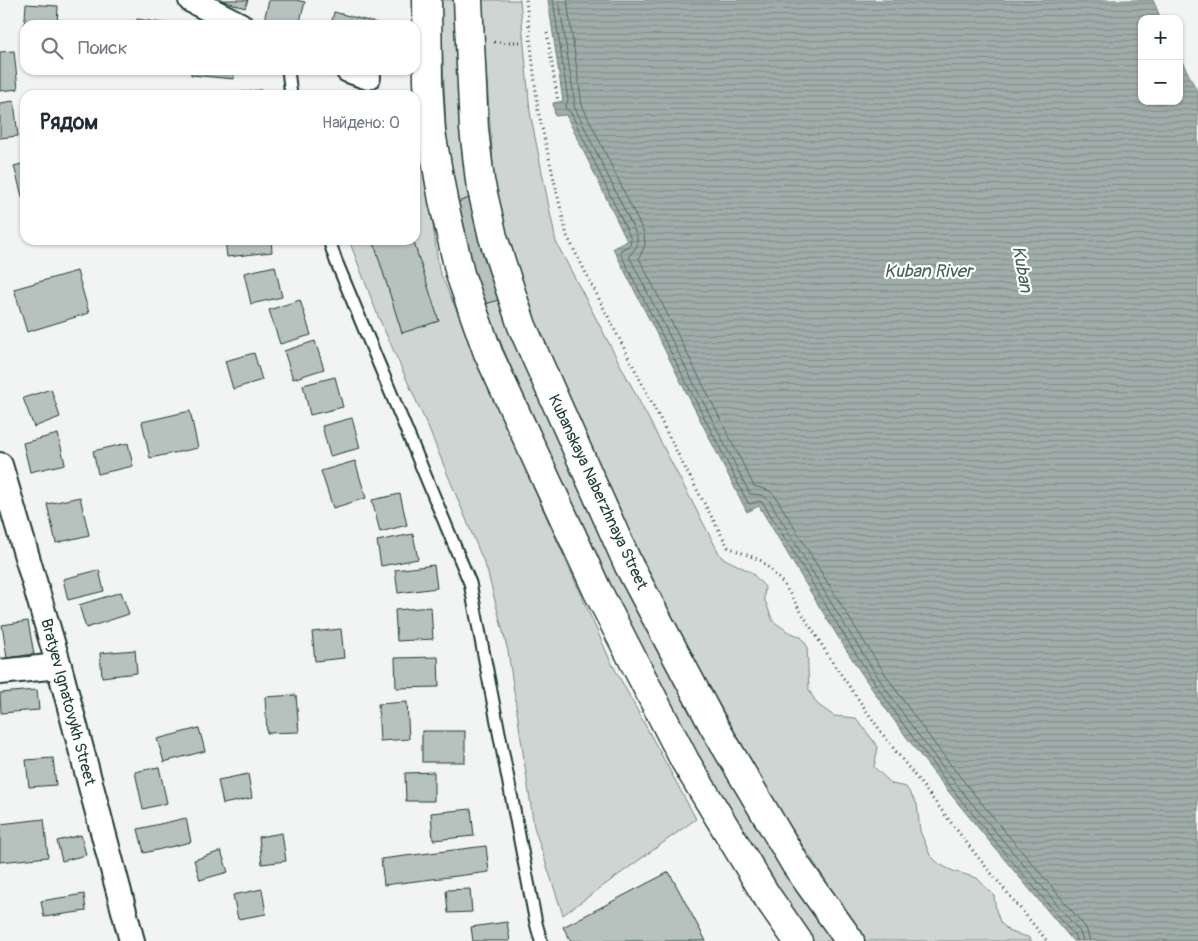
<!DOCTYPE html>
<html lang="ru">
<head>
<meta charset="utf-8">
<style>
  :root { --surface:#fff; --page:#f2f2f3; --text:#1f2937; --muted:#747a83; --line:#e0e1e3 }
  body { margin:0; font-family:Pangolin,sans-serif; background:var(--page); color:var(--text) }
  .controls { position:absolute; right:15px; top:15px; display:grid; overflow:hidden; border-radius:10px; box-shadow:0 1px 4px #0004 }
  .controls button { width:45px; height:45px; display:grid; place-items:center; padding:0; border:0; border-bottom:1px solid var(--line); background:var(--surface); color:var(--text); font:25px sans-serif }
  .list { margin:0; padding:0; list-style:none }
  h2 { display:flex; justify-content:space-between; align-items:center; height:65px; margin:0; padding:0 20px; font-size:21px }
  h2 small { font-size:16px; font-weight:400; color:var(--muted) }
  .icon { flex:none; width:28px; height:28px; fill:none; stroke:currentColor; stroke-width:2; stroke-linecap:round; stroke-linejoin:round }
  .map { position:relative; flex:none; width:1198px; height:941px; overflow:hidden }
  .search { position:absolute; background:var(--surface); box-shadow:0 1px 4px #0004; left:20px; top:20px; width:400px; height:55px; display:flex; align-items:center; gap:12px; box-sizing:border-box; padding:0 18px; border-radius:15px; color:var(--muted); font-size:19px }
  .panel { position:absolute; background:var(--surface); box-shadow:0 1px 4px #0004; left:20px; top:90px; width:400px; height:155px; border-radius:15px }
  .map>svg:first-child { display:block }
  .grass { fill:#ced5d3; stroke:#768984 }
  .water { fill:url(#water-rules); stroke:#6d807b }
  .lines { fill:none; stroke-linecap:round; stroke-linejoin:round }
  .shore { stroke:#536a63; stroke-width:1 }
  .building { fill:#b7c1bd; stroke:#1f3d34 }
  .service-casing { stroke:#1f3d34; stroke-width:15 }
  .minor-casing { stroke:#1f3d34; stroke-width:28 }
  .secondary-casing { stroke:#1f3d34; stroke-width:31 }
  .path { stroke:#1f3d34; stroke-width:3; stroke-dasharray:1 4; stroke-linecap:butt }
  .service { stroke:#fff; stroke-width:11 }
  .minor { stroke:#fff; stroke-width:24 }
  .secondary { stroke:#fff; stroke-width:28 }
  .labels { text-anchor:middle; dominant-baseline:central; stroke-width:4.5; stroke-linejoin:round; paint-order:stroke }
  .street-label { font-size:16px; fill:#1f3d34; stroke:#fff }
  .water-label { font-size:18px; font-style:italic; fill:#465f57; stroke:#fff }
</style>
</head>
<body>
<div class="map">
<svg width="1198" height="941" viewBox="0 0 1198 941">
  <defs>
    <pattern id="water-rules" width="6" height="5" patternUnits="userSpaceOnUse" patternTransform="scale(1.25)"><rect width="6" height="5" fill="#a1adaa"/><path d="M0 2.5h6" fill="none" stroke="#838e8b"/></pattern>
  </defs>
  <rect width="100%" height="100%" fill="#f2f3f3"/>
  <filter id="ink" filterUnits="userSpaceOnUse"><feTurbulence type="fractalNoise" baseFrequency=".02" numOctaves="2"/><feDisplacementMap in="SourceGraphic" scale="10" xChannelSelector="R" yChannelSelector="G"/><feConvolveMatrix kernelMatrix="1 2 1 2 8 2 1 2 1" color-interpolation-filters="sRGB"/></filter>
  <g filter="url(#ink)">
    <g class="grass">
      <path d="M440,0H457L487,261L834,941H813L760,861L708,773L620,610L539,435L479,290L459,229L447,149Z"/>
      <path d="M481,0H520L530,112L556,242L721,557L751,572L765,587L764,598L773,621L787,631L801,637L807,646L809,690L817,704L834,716L856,718L878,747L874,767L892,784L906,787L917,804L920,831L930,855L939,864L953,871L977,878L994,896L996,910L1000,922L1010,932L1028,937L1032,941H865L781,812L707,683L641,556L578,420L525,297L504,234L494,178Z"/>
      <path d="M415,107H417L439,270L531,482L610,660L696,819L563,915L534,827L508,651L487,570L428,427L378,316L349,240H415Z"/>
    </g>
    <path class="water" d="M548,0H1153L1161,19H1142V101H1179V55L1198,93V941H1073C1014,870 953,801 899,727C847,657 804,580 759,506L747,512L613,248L627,241L566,115L555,116L553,103L563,101Z"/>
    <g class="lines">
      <g class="shore">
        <path d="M553,0L568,100L565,108L571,113L631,239L630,245L621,250L620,253L748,503L750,504L759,501L763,503C809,576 851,651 901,721C954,796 1016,865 1075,936L1076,941"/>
        <path d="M559,0L574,98V106L637,236V246L629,256L750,494L762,495L769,500C814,573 856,648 906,718C959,793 1022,861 1080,932L1083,941"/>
        <path d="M567,0L582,105L644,233L645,245L639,258L754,486L768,490L775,496C820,569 862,643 912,713C965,788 1028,857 1086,928L1090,941"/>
      </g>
    </g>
    <g class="building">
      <path d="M221,0H248L245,8Z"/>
      <path d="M269,0H296L305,2L299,25H283L264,20Z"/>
      <path d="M26,4L58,6L57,25H25L24,31Z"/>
      <path d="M334,12L384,25H331Z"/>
      <path d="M137,19L174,25H136Z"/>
      <path d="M14,51L18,89L0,91V52Z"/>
      <path d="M191,70H234V79L191,75Z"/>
      <path d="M261,90L262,95H226V94Z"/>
      <path d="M14,101L18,136L0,138V103Z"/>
      <path d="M25,163V199L23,200L14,166Z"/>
      <path d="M487,192L520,293L464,311L431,211Z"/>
      <path d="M225,240H271L272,252L227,257Z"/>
      <path d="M373,240H413L439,321L402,333Z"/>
      <path d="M275,266L282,297L251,304L244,273Z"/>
      <path d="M77,271L89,313L27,332L14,289Z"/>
      <path d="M300,300L311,335L280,344L269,310Z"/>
      <path d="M315,341L324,369L293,379L284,351Z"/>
      <path d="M254,353L262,380L233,389L225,361Z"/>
      <path d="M335,377L343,407L310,415L303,385Z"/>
      <path d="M51,389L60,417L34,427L23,398Z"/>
      <path d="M190,411L198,448L150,458L142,422Z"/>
      <path d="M352,418L360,448L330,456L322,426Z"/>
      <path d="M58,434L65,464L30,472L23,443Z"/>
      <path d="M128,443L133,466L98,474L93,451Z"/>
      <path d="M355,461L366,498L333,508L321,471Z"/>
      <path d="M400,494L407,525L380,532L372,500Z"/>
      <path d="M80,497L89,535L56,543L47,504Z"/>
      <path d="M413,534L418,559L381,566L377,541Z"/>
      <path d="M434,565L437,588L398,593L395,570Z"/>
      <path d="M99,570L104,591L68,600L63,579Z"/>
      <path d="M121,592L129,614L86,628L79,605Z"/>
      <path d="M431,607L433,639L397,641L395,610Z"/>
      <path d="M28,621L34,654L7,658L2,625Z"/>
      <path d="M341,629L344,658L315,661L312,632Z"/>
      <path d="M135,650L137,673L102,677L100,653Z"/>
      <path d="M438,657L439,687L396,688L395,658Z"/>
      <path d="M37,690L39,710L1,713L0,693Z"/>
      <path d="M296,695L299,732L267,733L265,697Z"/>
      <path d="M407,702L409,739L380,741L378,704Z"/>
      <path d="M199,728L205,751L164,762L157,739Z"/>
      <rect x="422" y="731" width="43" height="31"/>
      <path d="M53,758L56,785L29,787L26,760Z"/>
      <path d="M159,767L167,803L143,809L135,772Z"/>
      <path d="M434,772V801H406L405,773Z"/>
      <path d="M248,774L252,798L223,804L218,780Z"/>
      <path d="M471,809L474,836L433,840L431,813Z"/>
      <path d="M186,818L191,842L144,853L138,829Z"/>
      <path d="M44,819L48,857L0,862V824Z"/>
      <path d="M282,833L286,861L262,864L259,837Z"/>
      <path d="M81,835L86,855L62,861L57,841Z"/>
      <path d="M486,846L489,872L384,885L381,859Z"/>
      <path d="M221,851L228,872L200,880L194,860Z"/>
      <path d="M669,872L706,941H571L563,927Z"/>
      <path d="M262,889L266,914L238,919L233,895Z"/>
      <path d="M470,889L472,912L448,913L446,890Z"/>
      <path d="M84,894L86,911L44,917L41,901Z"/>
      <path d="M507,922L510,941H473L471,927Z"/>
    </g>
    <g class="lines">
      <defs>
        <g id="service">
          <path d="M288,70L291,95"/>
          <path d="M329,240L336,261L470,583L536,923L541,941"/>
        </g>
        <g id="minor">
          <path d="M191,0L240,25"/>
          <path d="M348,70L368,77"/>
          <path d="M0,465L59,666L132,941"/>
          <path d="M0,672L59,666"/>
        </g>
        <g id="secondary">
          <path d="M427,0L428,81L431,132L443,200L460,274L488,353L597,590L685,761L766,895L798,941"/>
          <path d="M468,0L474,129L480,181L493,237L522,326L629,566L712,723L796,865L850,941"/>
        </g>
      </defs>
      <use href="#service" class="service-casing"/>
      <use href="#minor" class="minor-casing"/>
      <use href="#secondary" class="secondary-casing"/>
      <g class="path">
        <path d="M526,0L538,110L567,236L684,466L728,547L762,561L783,583L833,663L884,736L977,856L1047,941"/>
        <path d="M547,33L558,102"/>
        <path d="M494,42H524"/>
      </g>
      <use href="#service" class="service"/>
      <use href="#minor" class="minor"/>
      <use href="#secondary" class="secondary"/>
    </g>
  </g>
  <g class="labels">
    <g class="street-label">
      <text transform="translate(598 492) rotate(65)">Kubanskaya Naberzhnaya Street</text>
      <text transform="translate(68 702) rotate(75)">Bratyev Ignatovykh Street</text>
    </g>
    <g class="water-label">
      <text transform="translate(1022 269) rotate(80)">Kuban</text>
      <text x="928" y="271">Kuban River</text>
    </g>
  </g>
</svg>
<div class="controls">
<button>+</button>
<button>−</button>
</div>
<div class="search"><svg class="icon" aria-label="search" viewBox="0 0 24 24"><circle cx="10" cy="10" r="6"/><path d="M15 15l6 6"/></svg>Поиск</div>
<section class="panel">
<h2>Рядом<small>Найдено: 0</small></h2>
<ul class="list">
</ul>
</section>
</div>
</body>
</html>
